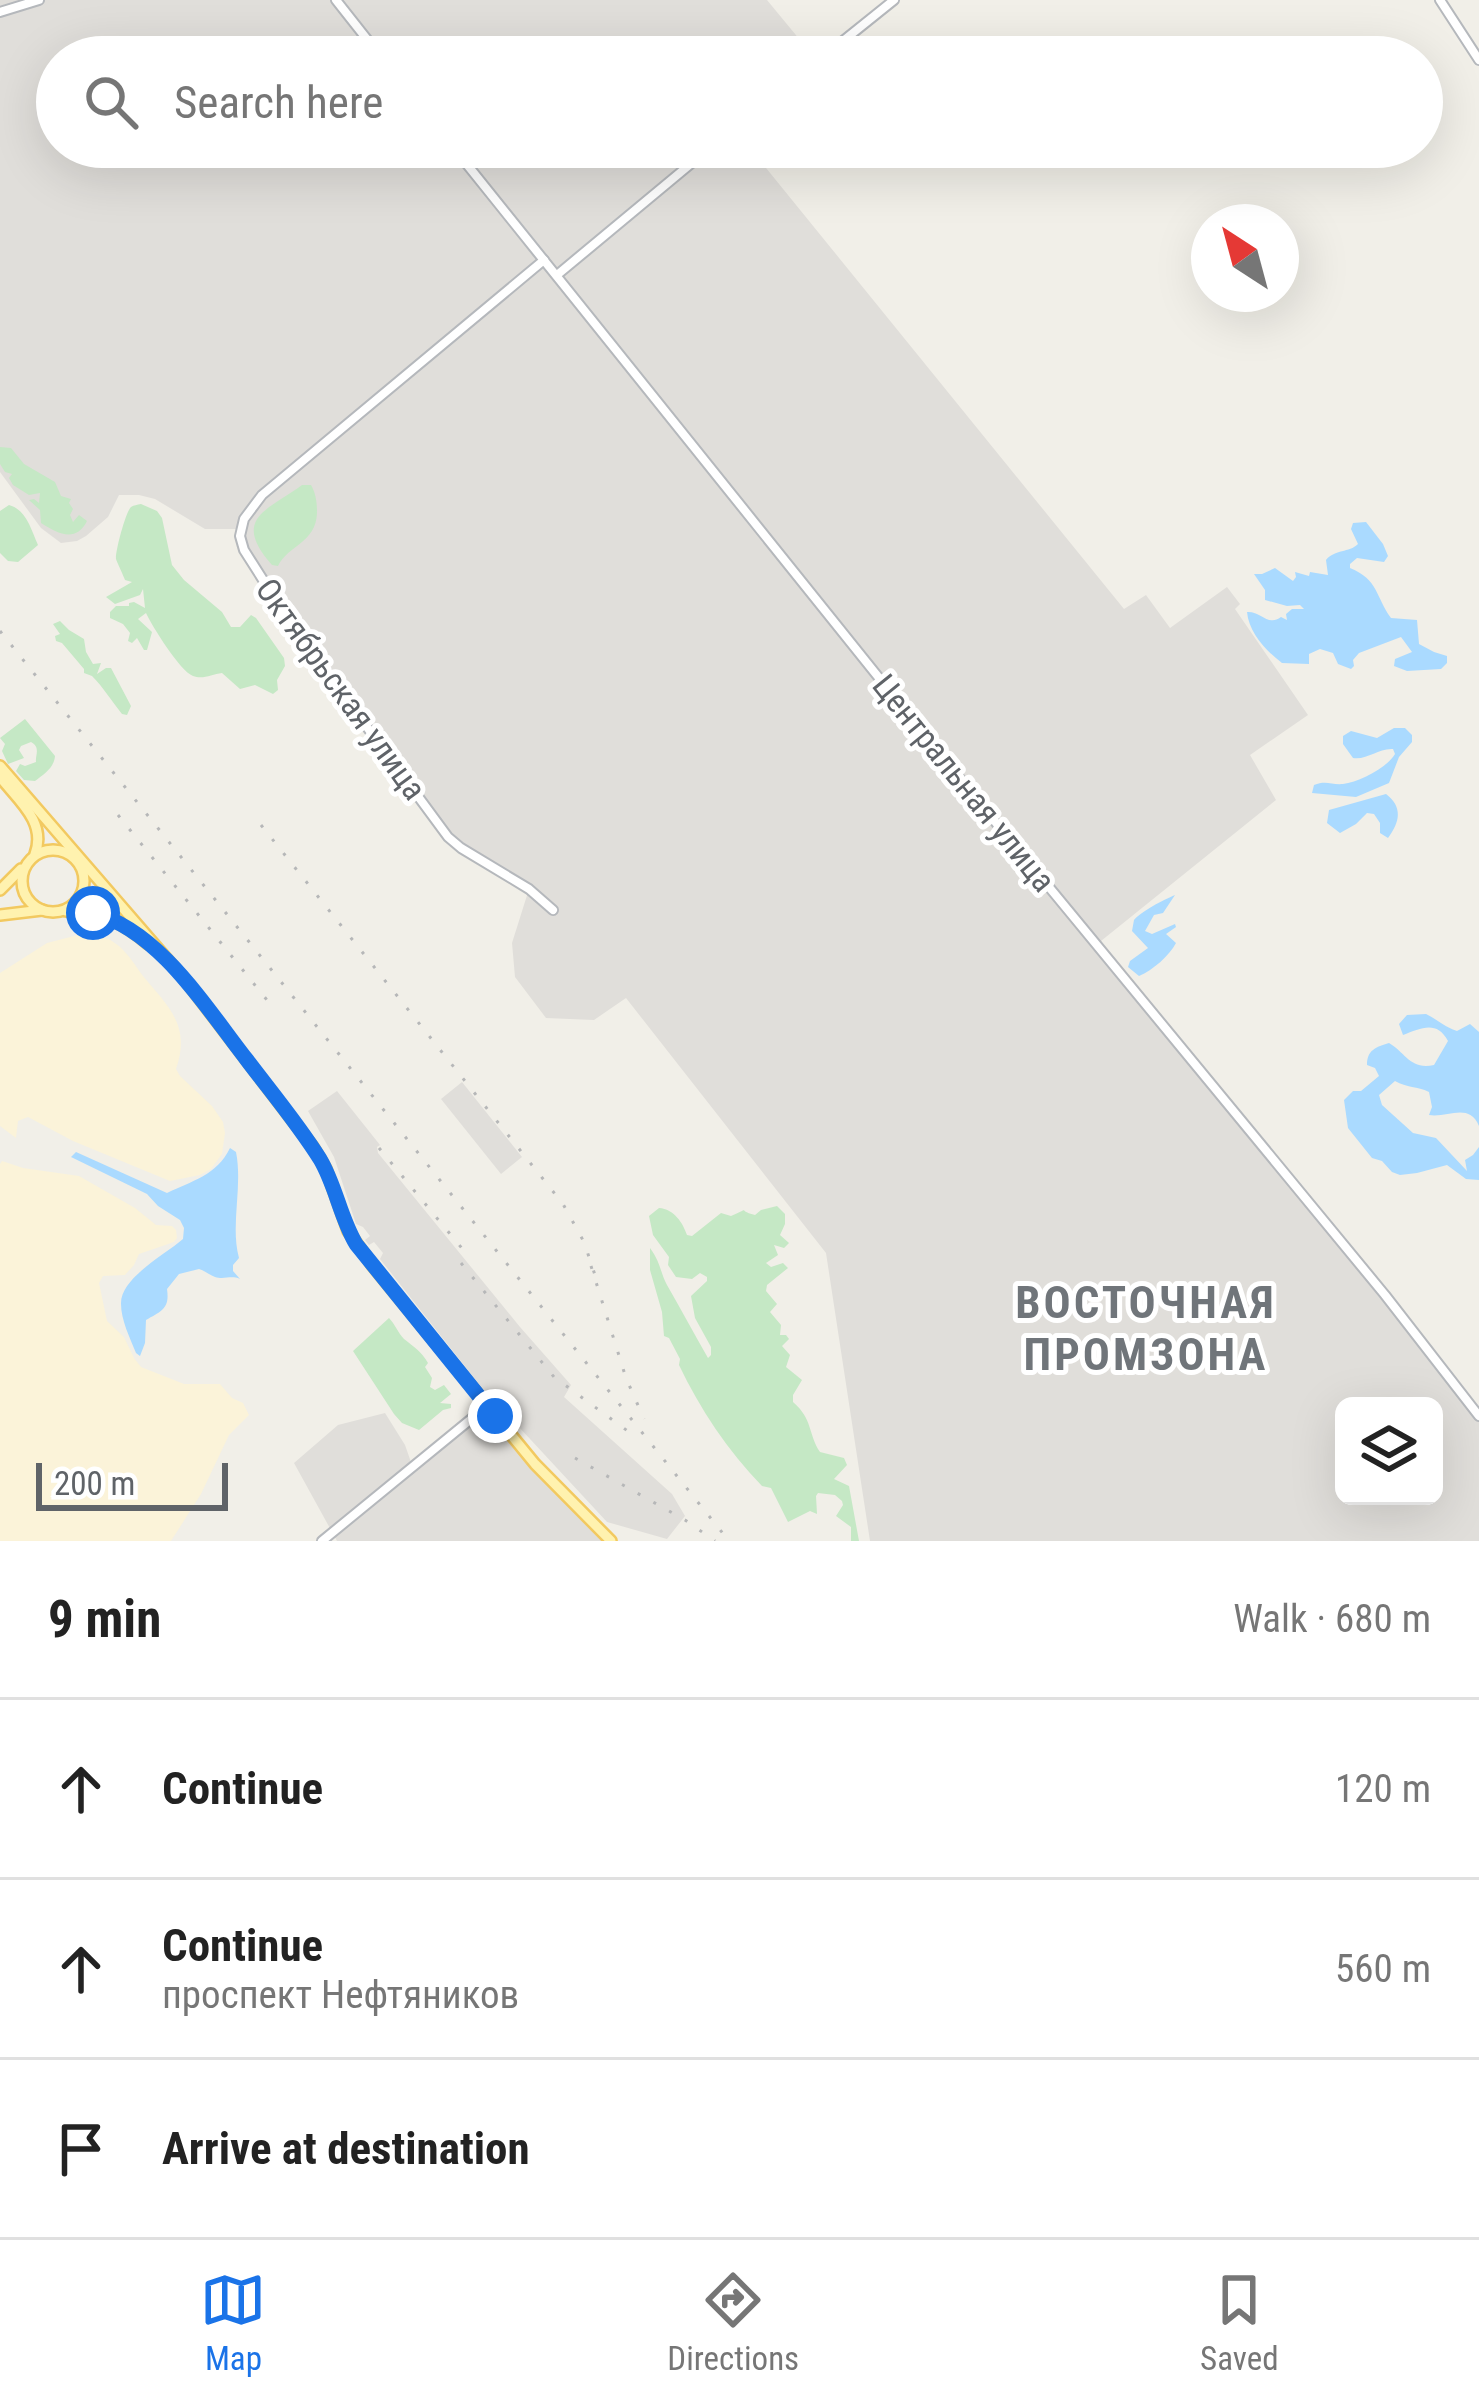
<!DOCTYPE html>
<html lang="en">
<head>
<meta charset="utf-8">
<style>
  :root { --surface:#fff; --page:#f2f2f2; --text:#222; --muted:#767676; --line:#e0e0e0; --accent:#1a73e8 }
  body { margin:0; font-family:"Roboto Condensed",sans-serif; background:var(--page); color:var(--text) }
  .controls { position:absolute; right:36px; bottom:36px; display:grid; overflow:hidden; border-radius:18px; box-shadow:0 12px 48px #0002 }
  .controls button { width:108px; height:108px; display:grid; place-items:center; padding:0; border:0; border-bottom:3px solid var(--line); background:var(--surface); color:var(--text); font:60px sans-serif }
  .compass { position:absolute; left:1191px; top:204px; width:108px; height:108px; border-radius:50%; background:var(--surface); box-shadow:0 12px 48px #0002; rotate:324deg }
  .scale { position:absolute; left:36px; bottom:30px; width:192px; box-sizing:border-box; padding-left:12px; border:6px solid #5f6368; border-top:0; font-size:33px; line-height:42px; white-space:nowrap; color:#5f6368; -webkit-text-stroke:9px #fff; paint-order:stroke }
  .stop { position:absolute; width:36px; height:36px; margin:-27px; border:9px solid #1a73e8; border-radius:50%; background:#fff }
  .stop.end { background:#1a73e8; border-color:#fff; box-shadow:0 3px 12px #0008 }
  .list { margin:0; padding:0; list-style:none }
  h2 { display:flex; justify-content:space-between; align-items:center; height:156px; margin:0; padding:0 48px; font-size:51px }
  h2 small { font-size:39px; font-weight:400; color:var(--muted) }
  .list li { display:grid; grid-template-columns:78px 1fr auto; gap:36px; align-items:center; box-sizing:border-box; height:180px; padding:0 48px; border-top:3px solid var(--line) }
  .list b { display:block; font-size:45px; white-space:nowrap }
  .list p { margin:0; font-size:39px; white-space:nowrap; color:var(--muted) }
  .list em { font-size:39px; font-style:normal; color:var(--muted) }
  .icon { flex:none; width:66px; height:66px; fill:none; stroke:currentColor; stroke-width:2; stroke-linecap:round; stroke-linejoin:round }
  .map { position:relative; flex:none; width:1479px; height:1541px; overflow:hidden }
  .search { position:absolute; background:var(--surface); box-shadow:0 12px 48px #0002; left:36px; right:36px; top:36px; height:132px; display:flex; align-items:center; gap:30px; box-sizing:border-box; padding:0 42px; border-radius:66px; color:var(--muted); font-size:45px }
  .sheet { height:696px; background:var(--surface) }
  nav { display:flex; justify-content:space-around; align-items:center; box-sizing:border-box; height:168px; border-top:3px solid var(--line); background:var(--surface); font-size:33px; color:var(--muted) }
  nav a { display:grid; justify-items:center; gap:6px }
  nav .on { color:var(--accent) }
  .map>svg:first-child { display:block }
  .industrial { fill:#e0deda; fill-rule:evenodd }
  .green { fill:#c5e8c5 }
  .sand { fill:#fbf3d9 }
  .water { fill:#aadaff }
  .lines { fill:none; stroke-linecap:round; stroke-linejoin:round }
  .minor-casing { stroke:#b5b8bc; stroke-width:12 }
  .major-casing { stroke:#f2c960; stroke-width:14 }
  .minor { stroke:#fff; stroke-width:8 }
  .major { stroke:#fff2af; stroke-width:9 }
  .rail { stroke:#b6b7b8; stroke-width:3; stroke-dasharray:3 15; stroke-linecap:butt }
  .route { stroke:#1a73e8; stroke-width:15 }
  .labels { text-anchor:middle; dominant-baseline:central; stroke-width:10; stroke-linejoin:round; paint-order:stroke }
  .street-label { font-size:33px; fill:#5f6368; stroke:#fff }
  .district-label { font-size:45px; font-weight:bold; letter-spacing:3px; fill:#70757a; stroke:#fff }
</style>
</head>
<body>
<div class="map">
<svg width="1479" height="1541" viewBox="0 0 1479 1541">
  <rect width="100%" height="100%" fill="#f1efe8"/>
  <g class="industrial">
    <path d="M0,0H767L800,40L779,57H57V147H749L1124,609L1146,595L1170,628L1227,587L1240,604L1235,609L1308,715L1250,755L1276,800L1096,945L1479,1416V1541H870L826,1253L626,998L594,1020L546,1018L515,977L512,943L529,889L461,848L370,732L244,550L240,529H205L155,499L139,495H119L108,517L86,536L77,541L61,543L41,528L0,472ZM1344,1406H1434V1496H1344Z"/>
    <path d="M462,1082L522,1157L501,1174L441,1099Z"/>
    <path d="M337,1091L380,1145L377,1147L378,1153L520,1327L571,1385L564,1397L672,1494L685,1516L667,1539L607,1522L479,1384L380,1259L383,1253L374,1242L369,1245L365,1240L370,1236L363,1227L356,1224L334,1157L308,1111Z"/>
    <path d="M487,1406L611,1541H337L294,1463L338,1425L385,1413L405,1445L412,1465Z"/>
  </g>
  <g class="green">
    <path d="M0,447L11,448L24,464L55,482L61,496L71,499L69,503L73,509L70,515L73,522L79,515L87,521C76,543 58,534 41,523L40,510L29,500L34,499L39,503L40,493L29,495L13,485L9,478L12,474L5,472L0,464Z"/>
    <path d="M302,485H311C316,494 317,502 317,513C316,543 288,545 278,566L272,565C231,518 267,511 302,485Z"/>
    <path d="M141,504L157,511L162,518L172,565L184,580L222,612L231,627H240L251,615L256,618L284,658L285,666L277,680L278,690L273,694L255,685L240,689L222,673C212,674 203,680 193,676C180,671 152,626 146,613L138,619L152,632L147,650H144L137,638L132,643L128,641L130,633L123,624L110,618V612L116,606H129V603L134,602L145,608L143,589L140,595L115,604L106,597L132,582L125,580C124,577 117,562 116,559C115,552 126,511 131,507C134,505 137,505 141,504Z"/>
    <path d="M9,505C27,510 31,530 38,545L18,562L8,561L0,553V511Z"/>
    <path d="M60,621L69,630L84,639L86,652L93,664L101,663L97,674L106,668H111L131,706L127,715L122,714C111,700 103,687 92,676L84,673V669L62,643L56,641L55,636L60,634L53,624Z"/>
    <path d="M25,719L55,756C54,768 44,774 35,781L24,780L16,771L20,764L25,766L36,762C35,756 41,747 31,742L21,746L19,750L24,758L8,764L2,751L5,744L0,738Z"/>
    <path d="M777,1206L785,1214V1224L780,1235L789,1243L784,1248L774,1245L778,1255L766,1263L771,1267L783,1263L788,1268L767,1285L766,1291L777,1304L770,1312L781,1325L780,1335H786L789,1339L782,1346L790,1355L786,1367L802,1380L793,1395V1402C813,1419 808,1434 820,1452L844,1458L847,1465L834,1479L849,1486L859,1541H851V1527L836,1516L843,1505L842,1501L835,1495L818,1493L816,1496L817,1514L810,1511L788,1522L771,1488L762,1486C728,1451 700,1409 679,1365L680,1359L669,1338L664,1336L662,1312L650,1270V1248C661,1263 660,1272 667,1285C681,1309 694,1334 708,1358L711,1355V1347L695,1318L691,1296L707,1281V1277L700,1273L692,1279L676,1277L668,1265L669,1257L653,1235L649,1216L659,1208C674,1209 683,1223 687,1235L692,1236L721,1213L731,1216C753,1207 735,1210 755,1215L761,1210Z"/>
    <path d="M389,1318C395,1324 398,1333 404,1339C414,1347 421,1351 428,1363L425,1367L432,1378L430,1387L435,1390L444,1385L451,1394L440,1403L451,1404V1408L443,1410L419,1430L402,1423L394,1414L353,1351Z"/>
  </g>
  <g class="sand">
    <path d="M82,934L109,939L119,946C129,955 135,965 143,976C169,1007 191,1026 176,1069L180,1076L212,1106L223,1122L225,1133L222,1154L211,1169L200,1175L170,1181L73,1141L28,1117L18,1121L16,1138L0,1126V973L47,943Z"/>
    <path d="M2,1161L23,1168L79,1176L135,1208L156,1225L172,1226L176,1230L177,1238L174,1242L139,1254L134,1265L125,1275L103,1276L99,1283L107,1321L124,1337L134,1358L141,1367L184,1384H220L232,1398L243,1403L249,1415L229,1435L201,1494L171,1541H0V1164Z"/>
  </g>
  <g class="water">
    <path d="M1366,522L1383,544L1388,556L1384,562L1357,558L1350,564V568C1379,580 1375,596 1391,618L1417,620L1419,644L1434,652L1447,656V663L1441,669L1407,671L1394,666L1395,659L1412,652L1401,637L1359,653L1353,660L1354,666L1351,669L1338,664L1333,653L1320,649L1309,654V664L1282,663C1266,651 1249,633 1247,612C1261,611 1268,627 1281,617L1287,620L1286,614L1292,609H1304L1300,605L1287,606L1265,600V590L1254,574H1262L1275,568L1293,581L1296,577L1295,572L1309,576L1310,572L1328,575L1326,560C1335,549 1349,553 1358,544L1351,529L1353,523Z"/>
    <path d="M1394,728H1405L1412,735V742L1399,757L1389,783L1356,797L1312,793L1314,785C1326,780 1331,785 1343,784C1359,782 1387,768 1395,754L1393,749C1378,748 1368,760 1353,758L1343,744V736L1351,731L1377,738Z"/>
    <path d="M1386,794C1403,807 1400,822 1388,838L1380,833V823L1374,814L1367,813L1356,824L1340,833L1327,823L1329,810Z"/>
    <path d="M1175,895L1163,913L1154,915L1145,931L1152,934L1175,924L1176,927L1166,934L1176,943C1169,956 1153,970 1139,976L1128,967L1130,961L1148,948L1132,931L1134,920C1142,911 1163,900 1175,895Z"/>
    <path d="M1426,1014C1437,1019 1444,1027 1457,1031L1470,1024L1479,1032V1126C1469,1102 1448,1118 1429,1115L1432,1107L1429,1092C1417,1086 1407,1088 1395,1081L1379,1095L1382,1105L1413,1133L1436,1138L1467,1171L1465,1160L1473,1155L1479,1147V1180L1466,1179L1447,1165L1417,1173L1400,1175L1392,1172L1382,1161L1372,1158L1348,1128L1344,1100L1353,1091H1361L1379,1076L1375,1068L1367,1065C1367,1050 1376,1047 1389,1043C1406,1053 1410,1070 1434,1065L1448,1041C1437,1020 1421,1028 1403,1035L1399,1024L1407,1015Z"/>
    <path d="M230,1148L236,1152C243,1187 230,1225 239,1258L233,1265V1271L240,1279C231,1275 224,1280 215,1277C210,1275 205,1271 199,1269L179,1274L167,1289C170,1309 161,1311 146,1320L145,1343L140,1356L136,1353C130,1338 121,1320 121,1304C120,1278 166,1254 183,1239L184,1228L180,1220L158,1206L147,1194L71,1157L76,1152L167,1193C192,1181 217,1175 230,1148Z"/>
  </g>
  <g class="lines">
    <defs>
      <g id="minor">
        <path d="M336,0L381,57"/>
        <path d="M1440,0L1479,60"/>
        <path d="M0,12L39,0"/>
        <path d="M823,57L894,0"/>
        <path d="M453,147L965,785L1385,1295L1479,1416"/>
        <path d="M544,260L262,495L244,519L240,536L244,550L291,624L448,837L461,848L529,889L553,910"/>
        <path d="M557,275L711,147"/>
        <path d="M322,1541L487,1406"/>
      </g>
      <g id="major">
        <path d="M0,766L186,981L313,1147L326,1169L348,1231L372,1265L535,1464L611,1541"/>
        <path d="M0,777C18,800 47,822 35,854"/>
        <circle cx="53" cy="881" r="31"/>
        <path d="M0,890L21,869"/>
        <path d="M66,911C99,911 123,922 148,944"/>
        <path d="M0,915L42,910"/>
      </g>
    </defs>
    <use href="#minor" class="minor-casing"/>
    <use href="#major" class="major-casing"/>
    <use href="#minor" class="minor"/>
    <use href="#major" class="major"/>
    <g class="rail">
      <path d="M0,631L729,1541"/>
      <path d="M118,815L275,1010"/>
      <path d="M261,825L563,1204L584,1242L596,1278"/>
      <path d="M379,1148L465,1252"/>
      <path d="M461,1263L554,1377L629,1432"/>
      <path d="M591,1266L626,1378L644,1419"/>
      <path d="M575,1458L685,1520L715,1541"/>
    </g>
  </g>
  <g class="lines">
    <path class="route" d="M93,913C159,930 207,1009 247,1060C272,1093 298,1124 320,1159C336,1186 340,1217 356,1244L495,1416"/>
  </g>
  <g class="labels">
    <g class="street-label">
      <text transform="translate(341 689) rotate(54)">Октябрьская улица</text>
      <text transform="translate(964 783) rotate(51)">Центральная улица</text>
    </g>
    <g class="district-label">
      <text x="1146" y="1302">ВОСТОЧНАЯ<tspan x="1146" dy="52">ПРОМЗОНА</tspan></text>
    </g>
  </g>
</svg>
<div class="controls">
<button><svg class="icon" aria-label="layers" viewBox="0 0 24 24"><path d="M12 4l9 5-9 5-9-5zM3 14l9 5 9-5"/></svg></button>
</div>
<svg class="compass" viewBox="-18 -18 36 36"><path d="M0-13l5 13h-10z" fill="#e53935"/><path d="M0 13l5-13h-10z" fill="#767676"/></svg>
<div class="scale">200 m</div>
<div class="stop" style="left:93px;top:913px"></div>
<div class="stop end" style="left:495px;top:1416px"></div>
<div class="search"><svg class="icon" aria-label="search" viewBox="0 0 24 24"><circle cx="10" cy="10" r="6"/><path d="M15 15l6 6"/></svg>Search here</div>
</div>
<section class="sheet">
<h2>9 min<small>Walk · 680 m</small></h2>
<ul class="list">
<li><svg class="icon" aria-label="ahead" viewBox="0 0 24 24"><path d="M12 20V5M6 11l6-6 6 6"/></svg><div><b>Continue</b></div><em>120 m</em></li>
<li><svg class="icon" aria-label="ahead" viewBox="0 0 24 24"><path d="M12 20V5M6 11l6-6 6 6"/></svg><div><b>Continue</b><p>проспект Нефтяников</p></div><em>560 m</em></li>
<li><svg class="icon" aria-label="arrive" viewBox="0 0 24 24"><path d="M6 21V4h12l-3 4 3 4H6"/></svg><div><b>Arrive at destination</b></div></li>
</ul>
</section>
<nav>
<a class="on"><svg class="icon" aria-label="map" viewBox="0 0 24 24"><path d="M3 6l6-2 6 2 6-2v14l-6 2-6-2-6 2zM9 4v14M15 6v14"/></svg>Map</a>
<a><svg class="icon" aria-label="directions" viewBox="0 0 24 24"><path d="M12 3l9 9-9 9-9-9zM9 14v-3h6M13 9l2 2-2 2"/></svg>Directions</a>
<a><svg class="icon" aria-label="saved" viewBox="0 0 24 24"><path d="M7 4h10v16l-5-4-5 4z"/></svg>Saved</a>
</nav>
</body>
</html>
